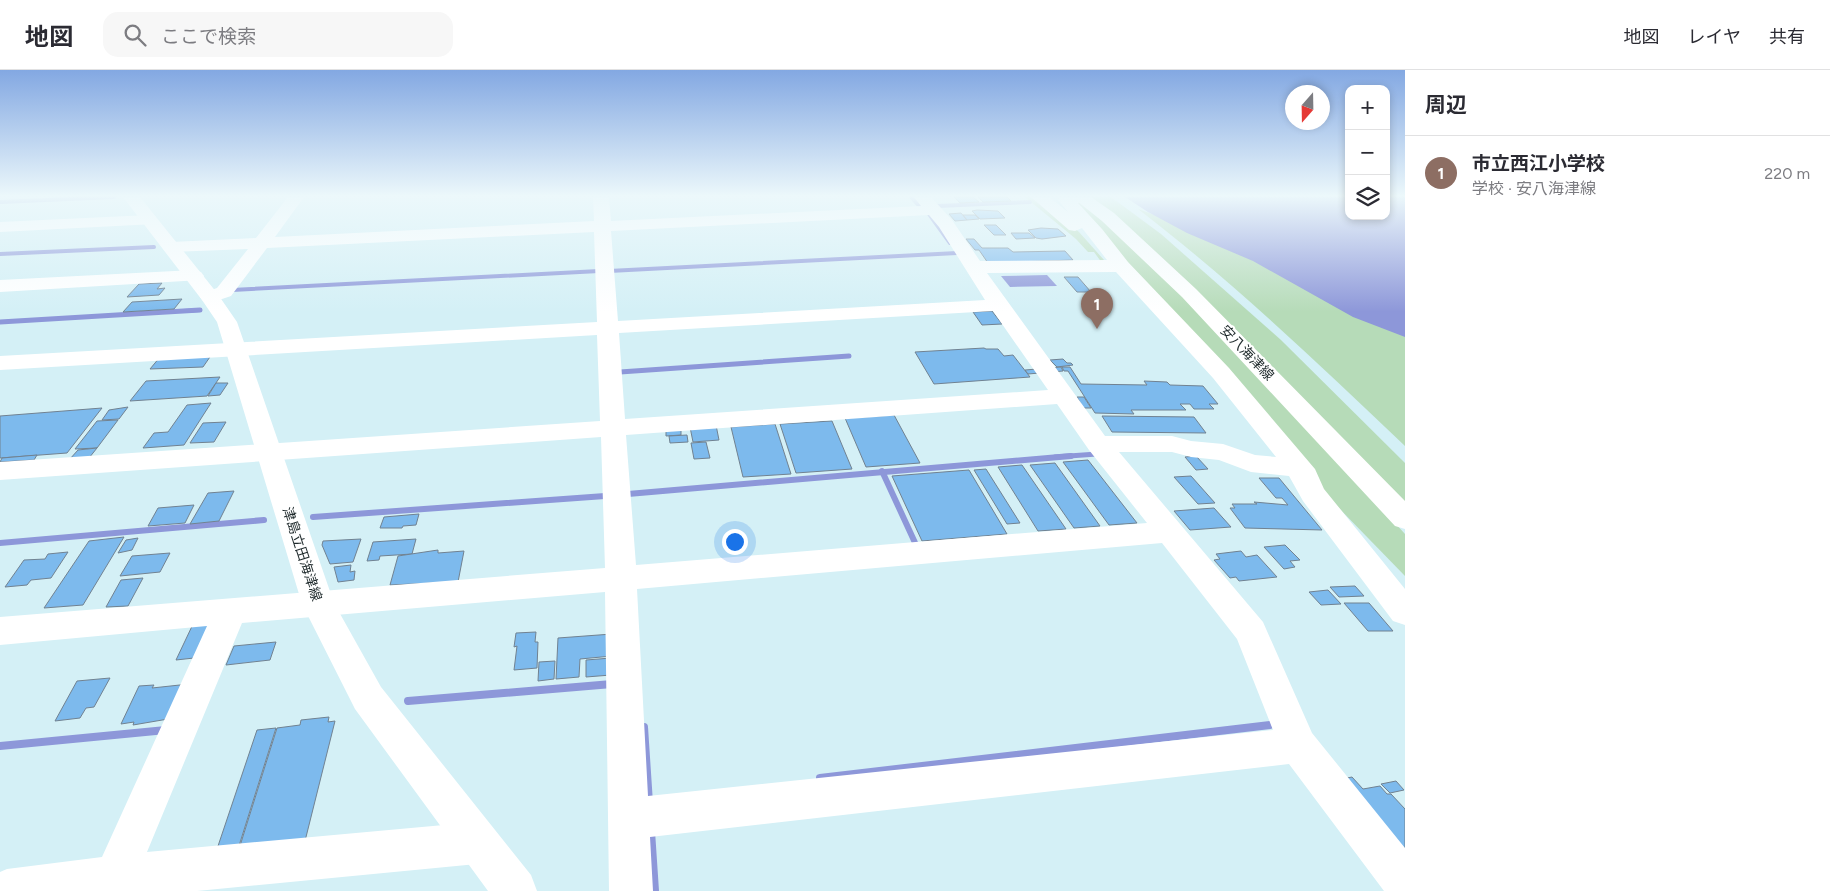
<!DOCTYPE html>
<html lang="ja">
<head>
<meta charset="utf-8">
<style>
  :root { --surface:#fff; --page:#f7f7f7; --text:#2b2b33; --muted:#7c7c81; --line:#e1e1e2; --accent:#0f766e }
  body { margin:0; font-family:Figtree,"Noto Sans JP",sans-serif; background:var(--page); color:var(--text) }
  .controls { position:absolute; right:15px; top:15px; display:grid; overflow:hidden; border-radius:10px; box-shadow:0 2px 8px #0003 }
  .controls button { width:45px; height:45px; display:grid; place-items:center; padding:0; border:0; border-bottom:1px solid var(--line); background:var(--surface); color:var(--text); font:25px sans-serif }
  .compass { position:absolute; left:1285px; top:15px; width:45px; height:45px; border-radius:50%; background:var(--surface); box-shadow:0 2px 8px #0003; rotate:200deg }
  .you { position:absolute; left:734px; top:471px; width:18px; height:18px; margin:-12px; border:4px solid #fff; border-radius:50%; background:#1a73e8; box-shadow:0 0 0 8px #1a73e833 }
  .badge { display:grid; place-items:center; width:32px; height:32px; border-radius:50%; background:var(--accent); color:#fff; font-size:16px; font-weight:700 }
  .pin { position:absolute; translate:-50% -41px; filter:drop-shadow(0 1px 2px #0008) }
  .pin::after { content:''; position:absolute; top:26px; width:18px; height:15px; background:inherit; clip-path:polygon(0 0,100% 0,50% 100%) }
  .list { margin:0; padding:0; list-style:none }
  h2 { display:flex; justify-content:space-between; align-items:center; height:65px; margin:0; padding:0 20px; font-size:21px }
  h2 small { font-size:16px; font-weight:400; color:var(--muted) }
  .list li { display:grid; grid-template-columns:32px 1fr auto; gap:15px; align-items:center; box-sizing:border-box; height:75px; padding:0 20px; border-top:1px solid var(--line) }
  .list b { display:block; font-size:19px; white-space:nowrap }
  .list p { margin:0; font-size:16px; white-space:nowrap; color:var(--muted) }
  .list em { font-size:16px; font-style:normal; color:var(--muted) }
  .icon { flex:none; width:28px; height:28px; fill:none; stroke:currentColor; stroke-width:2; stroke-linecap:round; stroke-linejoin:round }
  .map { position:relative; flex:none; width:1405px; height:821px; overflow:hidden }
  header { display:flex; align-items:center; gap:30px; box-sizing:border-box; height:70px; padding:0 25px; background:var(--surface); border-bottom:1px solid var(--line) }
  header strong { font-size:24px }
  nav { display:flex; gap:28px; margin-inline-start:auto; font-size:18px }
  .search { width:350px; height:45px; background:var(--page); display:flex; align-items:center; gap:12px; box-sizing:border-box; padding:0 18px; border-radius:15px; color:var(--muted); font-size:19px }
  main { display:flex }
  aside { flex:1; background:var(--surface) }
  .map>svg:first-child { display:block }
  .green { fill:#b6dbb8 }
  .water { fill:#8d97d9 }
  .lines { fill:none; stroke-linecap:round; stroke-linejoin:round }
  .stream-far3 { stroke:#8d97d9; stroke-width:4 }
  .stream-far2 { stroke:#8d97d9; stroke-width:5 }
  .stream-far1 { stroke:#8d97d9; stroke-width:6 }
  .stream { stroke:#8d97d9; stroke-width:8 }
  .building { fill:#7dbaed; stroke:#718291 }
  .minor { fill:#fff; fill-rule:evenodd }
  .major { fill:#fff; fill-rule:evenodd }
  .labels { text-anchor:middle; dominant-baseline:central; stroke-width:4; stroke-linejoin:round; paint-order:stroke }
  .street-label { font-size:14px; fill:#1f2a2c; stroke:#fff }
</style>
</head>
<body>
<header>
<strong>地図</strong>
<div class="search"><svg class="icon" aria-label="search" viewBox="0 0 24 24"><circle cx="10" cy="10" r="6"/><path d="M15 15l6 6"/></svg>ここで検索</div>
<nav><a>地図</a><a>レイヤ</a><a>共有</a></nav>
</header>
<main>
<div class="map">
<svg width="1405" height="821" viewBox="0 0 1405 821">
  <rect width="100%" height="100%" fill="#d4f0f6"/>
  <g class="green">
    <path d="M1025,127H1036L1044,133L1079,162L1104,190L1102,193L1094,182H1088L1076,169Z"/>
    <path d="M1087,127H1111L1161,164L1281,270L1405,393V434Z"/>
    <path d="M1079,130L1113,157L1225,266L1405,464V506L1332,431L1072,131Z"/>
    <path d="M1138,139L1405,234V376C1319,294 1232,211 1138,139Z"/>
  </g>
  <g class="water">
    <path d="M1125,127H1349V146H1386V127H1405V267L1353,247L1253,191L1187,163L1148,142Z"/>
    <path d="M1047,205L1057,216L1010,217L1001,206Z"/>
  </g>
  <g class="lines">
    <g class="stream-far3">
      <path d="M911,127L922,139"/>
      <path d="M0,132L114,127"/>
      <path d="M937,136L1030,132"/>
      <path d="M929,144L950,173"/>
      <path d="M0,184L154,177"/>
      <path d="M609,201L957,183"/>
      <path d="M232,220L599,201"/>
      <path d="M183,241L200,240"/>
    </g>
    <g class="stream-far2">
      <path d="M0,252L200,240"/>
      <path d="M620,302L849,286"/>
      <path d="M1055,387L1097,384"/>
    </g>
    <g class="stream-far1">
      <path d="M882,401L917,477"/>
      <path d="M628,424L1071,386"/>
      <path d="M313,447L605,426"/>
      <path d="M0,473L264,450"/>
    </g>
    <g class="stream">
      <path d="M408,631L612,614"/>
      <path d="M644,657L649,733"/>
      <path d="M0,676L166,660"/>
      <path d="M820,708L1270,655"/>
      <path d="M651,761L655,821"/>
    </g>
  </g>
  <g class="building">
    <path d="M954,127H973L979,132L960,133Z"/>
    <path d="M978,127H1007L1011,131L983,132Z"/>
    <path d="M977,140L998,141L1005,148L980,149L972,141Z"/>
    <path d="M961,143L967,150L955,151L949,144Z"/>
    <path d="M963,145H975L979,149L967,150Z"/>
    <path d="M984,155H996L1006,165H994Z"/>
    <path d="M1041,158L1058,159L1066,166L1042,169L1036,168L1028,160Z"/>
    <path d="M1011,163H1029L1035,168L1016,169Z"/>
    <path d="M966,169H974L982,178H1008L1013,182L1065,181L1073,190L988,193L979,180H975Z"/>
    <path d="M1064,207H1078L1091,222H1077Z"/>
    <path d="M162,213L157,219L165,218L159,225L127,227L139,214Z"/>
    <path d="M182,229L174,239L123,242L132,232Z"/>
    <path d="M992,241L1002,254L982,255L973,242Z"/>
    <path d="M984,278L986,279H998L1004,286L1013,285L1030,307L934,314L915,282Z"/>
    <path d="M212,284L203,297L150,299L160,287Z"/>
    <path d="M1063,289L1067,293H1071L1073,295L1057,297L1050,290Z"/>
    <path d="M1061,297L1063,301L1028,304L1025,300Z"/>
    <path d="M1062,297H1070L1081,314L1147,315L1144,311L1167,312L1170,315L1203,316L1218,334H1209L1214,339H1194L1190,334H1180L1186,340H1131L1134,344L1095,343L1068,301H1064Z"/>
    <path d="M220,307L207,326L130,331L146,311Z"/>
    <path d="M216,313H228L220,325L208,326Z"/>
    <path d="M1077,327H1084L1091,338H1083Z"/>
    <path d="M211,333L184,375L143,378L154,363L168,362L187,335Z"/>
    <path d="M128,337L119,349L102,350L109,340Z"/>
    <path d="M102,338L67,383L0,388V346Z"/>
    <path d="M894,345L920,393L866,397L845,348Z"/>
    <path d="M1102,346L1194,347L1206,363L1112,362Z"/>
    <path d="M118,350L97,378L75,379L97,351Z"/>
    <path d="M832,351L852,399L796,403L780,354Z"/>
    <path d="M226,352L214,372L190,373L203,353Z"/>
    <path d="M775,354L791,404L743,407L731,357Z"/>
    <path d="M716,355L719,370L693,372L690,357Z"/>
    <path d="M681,360V365L666,366V361Z"/>
    <path d="M687,365L688,372L670,373L669,366Z"/>
    <path d="M706,372L710,388L694,389L691,373Z"/>
    <path d="M97,378L89,388L69,390L78,380Z"/>
    <path d="M37,385L34,390L0,392L2,388Z"/>
    <path d="M1196,386L1208,399L1196,400L1185,387Z"/>
    <path d="M1088,390L1137,453L1109,455L1063,392Z"/>
    <path d="M1055,393L1100,456L1074,458L1030,395Z"/>
    <path d="M1022,395L1066,459L1038,461L998,397Z"/>
    <path d="M986,399L1020,453L1007,454L974,400Z"/>
    <path d="M969,400L1007,464L922,471L892,406Z"/>
    <path d="M1191,406L1215,433L1198,434L1174,407Z"/>
    <path d="M1259,408H1279L1322,460L1245,458L1230,438H1235L1232,434H1257L1254,432L1288,435L1282,428H1276Z"/>
    <path d="M234,421L219,451L190,454L208,423Z"/>
    <path d="M194,435L185,453L148,456L158,438Z"/>
    <path d="M1214,438L1231,457L1190,460L1174,441Z"/>
    <path d="M419,444L416,455L403,456L402,458H380L384,447Z"/>
    <path d="M124,467L83,535L44,538L89,471Z"/>
    <path d="M138,468L132,480L118,483L126,470Z"/>
    <path d="M361,469L353,492L330,494L322,475L323,471Z"/>
    <path d="M416,469L412,484L380,486L379,490L367,491L373,472Z"/>
    <path d="M1285,475L1300,490L1290,491L1295,497L1284,499L1264,477Z"/>
    <path d="M438,480V483L464,481L458,512L390,515L398,486Z"/>
    <path d="M1241,481L1246,487L1257,485L1277,507L1239,511L1236,507L1230,508L1214,490L1220,489L1216,484Z"/>
    <path d="M68,482L51,508L31,510L27,515L5,517L24,490L45,489L48,484Z"/>
    <path d="M170,483L160,502L120,506L132,486Z"/>
    <path d="M351,495L350,502L355,501L354,510L338,512L334,497Z"/>
    <path d="M143,508L128,536L106,537L121,510Z"/>
    <path d="M1355,516L1364,526L1339,527L1330,517Z"/>
    <path d="M1328,520L1341,534L1321,535L1309,522Z"/>
    <path d="M1344,533H1369L1393,561H1368Z"/>
    <path d="M219,550L203,587L176,590L194,552Z"/>
    <path d="M536,562L535,572H538L537,598L514,600L517,576L514,577L516,563Z"/>
    <path d="M612,564V586L580,589L579,607L556,609L558,568Z"/>
    <path d="M276,572L270,590L226,595L234,576Z"/>
    <path d="M611,588V605L586,607V590Z"/>
    <path d="M555,591L554,609L538,611L539,592Z"/>
    <path d="M110,608L94,637L86,638L80,648L55,651L77,611Z"/>
    <path d="M189,614L174,648L133,655L134,652L121,654L139,616L154,615L152,618Z"/>
    <path d="M329,647L328,652L335,651L305,771L239,779L277,658L300,655L301,650Z"/>
    <path d="M276,658L238,779L216,782L257,660Z"/>
    <path d="M1352,707L1363,719L1380,716L1387,724H1391L1405,739V782L1337,710Z"/>
    <path d="M1396,711L1404,720L1390,723L1381,714Z"/>
  </g>
  <g class="lines">
    <g class="minor">
      <path d="M288,127H304L275,167L594,151L593,127H609L611,151L921,136L914,127H931L952,150L980,191L1107,190L1082,158L1075,161L1069,160L1031,127H1049L1068,142L1058,130L1060,127H1088L1087,131L1078,133L1102,159L1128,192L1229,298L1315,399L1324,419L1405,519V555L1393,551L1303,431L1289,406L1251,402L1219,390L1191,387L1172,382H1119L1263,552L1312,663L1405,778V821H1384L1289,694L650,767L653,821H609L605,522L242,553L147,782L477,752L492,758L498,773L492,788L477,794L197,821H0V802L7,799L102,787L207,556L0,575V547L605,498L601,367L0,410V392L600,351L597,265L0,300V286L597,252L594,162L267,178L231,226L210,233L203,231L200,227L203,223L217,218L248,179L171,182L165,181L162,177L165,173L171,172L256,168ZM929,145L939,157L985,230L618,251L611,161ZM1116,202L1213,308L1276,387L1255,385L1223,374L1191,371L1172,366H1105L987,203ZM993,241L1048,320L625,349L619,263ZM1057,334L1089,380L1147,453L636,495L626,365ZM1162,473L1237,569L1273,660L648,726L637,519Z"/>
      <path d="M149,145L155,146L157,150L155,154L0,162V152Z"/>
      <path d="M194,200L201,202L204,206L201,210L0,222V210Z"/>
    </g>
    <g class="major">
      <path d="M123,127H140L217,223L237,252L334,533L381,617L531,805L537,821H488L355,639L302,534L217,252L202,230Z"/>
      <path d="M1072,127H1091L1114,143L1196,219L1405,431V459L1395,456L1182,227L1102,151Z"/>
    </g>
  </g>
  <linearGradient id="sky" x2="0" y2="1"><stop stop-color="#83a8e2"/><stop offset="0.52" stop-color="#ecf8fb"/><stop offset="1" stop-color="#ecf8fb" stop-opacity="0"/></linearGradient>
  <rect width="1405" height="242" fill="url(#sky)"/>
  <g class="labels">
    <g class="street-label">
      <text transform="translate(1247 283) rotate(46)">安八海津線</text>
      <text transform="translate(302 484) rotate(72)">津島立田海津線</text>
    </g>
  </g>
</svg>
<div class="controls">
<button>+</button>
<button>−</button>
<button><svg class="icon" aria-label="layers" viewBox="0 0 24 24"><path d="M12 4l9 5-9 5-9-5zM3 14l9 5 9-5"/></svg></button>
</div>
<svg class="compass" viewBox="-18 -18 36 36"><path d="M0-13l5 13h-10z" fill="#e53935"/><path d="M0 13l5-13h-10z" fill="#7c7c81"/></svg>
<div class="you"></div>
<div class="pin badge" style="left:1097px;top:259px;background:#8d6e63">1</div>
</div>
<aside>
<h2>周辺<small></small></h2>
<ul class="list">
<li><span class="badge" style="background:#8d6e63">1</span><div><b>市立西江小学校</b><p>学校 · 安八海津線</p></div><em>220 m</em></li>
</ul>
</aside>
</main>
</body>
</html>
